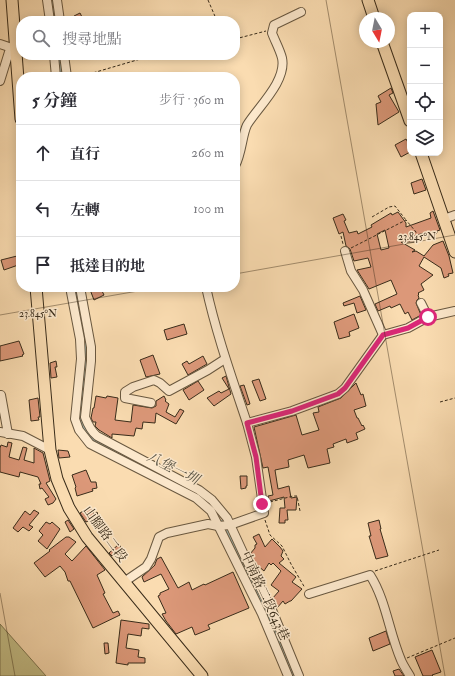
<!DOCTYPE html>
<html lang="zh-TW">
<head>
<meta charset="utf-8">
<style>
  :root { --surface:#fff; --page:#f2f2f3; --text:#2b2b33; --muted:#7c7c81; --line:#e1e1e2 }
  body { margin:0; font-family:"IM FELL Double Pica","Noto Serif TC",serif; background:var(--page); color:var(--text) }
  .controls { position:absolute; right:12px; top:12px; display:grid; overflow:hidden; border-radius:8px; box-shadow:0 2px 10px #0003 }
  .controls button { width:36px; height:36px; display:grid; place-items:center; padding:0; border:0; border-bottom:1px solid var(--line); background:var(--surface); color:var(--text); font:20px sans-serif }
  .compass { position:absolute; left:359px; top:12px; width:36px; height:36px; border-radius:50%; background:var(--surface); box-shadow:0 2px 10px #0003; rotate:170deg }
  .stop { position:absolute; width:12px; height:12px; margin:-9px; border:3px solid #db2777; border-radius:50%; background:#fff }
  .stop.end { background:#db2777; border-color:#fff; box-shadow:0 1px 4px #0008 }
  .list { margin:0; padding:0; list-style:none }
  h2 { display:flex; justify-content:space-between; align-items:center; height:52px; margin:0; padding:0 16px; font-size:17px }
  h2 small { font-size:13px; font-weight:400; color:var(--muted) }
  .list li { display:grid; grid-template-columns:26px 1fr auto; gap:12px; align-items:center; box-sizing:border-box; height:56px; padding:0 16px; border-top:1px solid var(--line) }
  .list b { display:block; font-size:15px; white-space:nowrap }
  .list em { font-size:13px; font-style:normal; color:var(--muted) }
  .icon { flex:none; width:22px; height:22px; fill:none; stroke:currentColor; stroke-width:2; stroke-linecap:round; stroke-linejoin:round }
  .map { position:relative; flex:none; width:455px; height:676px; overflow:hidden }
  .search { position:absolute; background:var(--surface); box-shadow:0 2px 10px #0003; left:16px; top:16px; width:224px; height:44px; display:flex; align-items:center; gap:10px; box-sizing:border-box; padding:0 14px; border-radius:16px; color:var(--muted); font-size:15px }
  .panel { position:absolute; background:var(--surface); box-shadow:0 2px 10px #0003; left:16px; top:72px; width:224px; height:220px; border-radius:16px }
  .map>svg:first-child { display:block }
  .green { fill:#c4bf88; stroke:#7e7651 }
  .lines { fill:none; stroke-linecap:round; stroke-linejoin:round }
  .canal { stroke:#a2b9b5; stroke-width:6 }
  .building { fill:#dc9879; stroke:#392c1a; fill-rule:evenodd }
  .minor-casing { stroke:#695840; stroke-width:10 }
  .major-casing { stroke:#392c1a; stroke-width:13 }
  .path { stroke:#392c1a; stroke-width:1; stroke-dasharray:3 2; stroke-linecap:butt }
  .minor { stroke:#fce8cc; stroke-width:8 }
  .major { stroke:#fadcb1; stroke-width:11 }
  .route { stroke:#db2777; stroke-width:5 }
  .ticks { fill:none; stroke:#392c1a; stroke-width:1; stroke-opacity:0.45 }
  .labels { text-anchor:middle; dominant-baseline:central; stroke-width:3; stroke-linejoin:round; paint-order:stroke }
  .street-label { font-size:13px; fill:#392c1a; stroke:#fce8cc }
  .water-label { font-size:14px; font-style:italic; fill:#534f41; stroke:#fce8cc }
  .ticks-label { font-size:10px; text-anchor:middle; fill:#392c1a; stroke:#fce8cc; stroke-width:3; stroke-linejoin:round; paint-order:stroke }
</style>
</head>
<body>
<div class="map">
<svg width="455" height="676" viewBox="0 0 455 676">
  <rect width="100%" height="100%" fill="#fadcb1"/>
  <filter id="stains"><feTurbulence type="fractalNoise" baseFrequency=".005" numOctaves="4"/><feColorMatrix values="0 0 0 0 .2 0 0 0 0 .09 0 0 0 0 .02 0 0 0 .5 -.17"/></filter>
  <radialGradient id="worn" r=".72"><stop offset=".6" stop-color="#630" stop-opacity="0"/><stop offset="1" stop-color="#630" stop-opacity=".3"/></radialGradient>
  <path class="green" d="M0,624L46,676H0Z"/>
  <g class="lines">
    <g class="canal">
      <path d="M52,0L54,21"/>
      <path d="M59,55L62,77"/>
      <path d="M75,287L86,349V362L81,416L82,425L89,436L100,444L168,478"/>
      <path d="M221,523L277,635L294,676"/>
    </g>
  </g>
  <g class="building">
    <path d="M80,13L83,19L76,21L74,16Z"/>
    <path d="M391,88L393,93L389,95L399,112L378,125L376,104L381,102L378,96Z"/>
    <path d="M406,139L410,146V152L401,157L395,145Z"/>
    <path d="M422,179L426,190L414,194L411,183Z"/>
    <path d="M433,211L440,230L437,231V233L432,237L428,238L427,232L414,236V242H401L415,250L412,252L416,251L424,256L433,245L443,241L449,256L453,273L448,274L449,276L444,278L441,268L424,257L419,266L433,275L421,284L424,290L418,293L419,294L418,295L419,298L417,300L416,303L421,315L412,320L408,312L405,314L400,304L391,308L390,306L378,311L375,304L397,294L391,280L369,289L357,270L371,267L368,258L354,261L350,249L346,246L343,232L339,234L333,218L343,214L346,220L344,221L349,233L357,231L358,234L372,227L371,225L391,213L392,215L398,212L406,223V227L431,218L430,213ZM385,230L389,248L381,250L377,234Z"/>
    <path d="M21,255V264L4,270L1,260Z"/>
    <path d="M89,287H100L104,295L94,300Z"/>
    <path d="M360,296L366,310L357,313L354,303L344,306L343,303Z"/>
    <path d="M354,314L359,328L349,332L350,336L339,339L334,322Z"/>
    <path d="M184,324L187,334L167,340L164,330Z"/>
    <path d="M19,341L24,354L22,355L23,356L0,361V346Z"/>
    <path d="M153,355L160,374L146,377L140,360Z"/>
    <path d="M203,356L207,364L188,375L182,364L187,361L189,364Z"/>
    <path d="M56,361L57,367H55L57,377L51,378L50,363Z"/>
    <path d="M226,376L231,394L214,406L207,398L219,391L221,393L229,389L222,378Z"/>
    <path d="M259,379L266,399L260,401L252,381Z"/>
    <path d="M198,381L204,390L189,400L183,390Z"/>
    <path d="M356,383L361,395L363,394L366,406L354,410L357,418H358L362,426L363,425L365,429L356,433L358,439L347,443L346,439L333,444L334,447L327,449L330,463L308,468L304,455L288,460L289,467L275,470L278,489L289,486L291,498L297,497L296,510H287L288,520H285V523H279L280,508H285L284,497L269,501L268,496L273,495L268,467L263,468L254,427L296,415L302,435L319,430L313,413L319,412L318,407L341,398Z"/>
    <path d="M244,385L250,404L247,405L240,386Z"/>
    <path d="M96,396L106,398L107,396L118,398L115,420L131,422L133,405L152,408L156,406V401L164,396L166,400L165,401L169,404L166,412L175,417L180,409L184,411L176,424L156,413L155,423L143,422L142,429L136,428L134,436L112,434V438L99,430L95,426L96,422H93L91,418L93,408H94Z"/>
    <path d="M38,398L40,417H38L39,420L31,421L29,400Z"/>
    <path d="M8,442L12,443L9,457L19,460L23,447L27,448L24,460L34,463V448L43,453L50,481L46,483L56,499L53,503L48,505L45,499L49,497L42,488L40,489L39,484H41L38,477L20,472L19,477L0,472V448L1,445L7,447Z"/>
    <path d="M58,450L68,451L70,457L59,458Z"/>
    <path d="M86,470L91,482H96L97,488L92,489L93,491L77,496L75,488L76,487L72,475Z"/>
    <path d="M240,476H247V486H246V488L241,489Z"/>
    <path d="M90,507L94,514L97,512L99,518L95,520L94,518L86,522L80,513Z"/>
    <path d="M34,510L39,513L29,525L33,527L29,531L23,527L18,532L13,528L25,511L30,515Z"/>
    <path d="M68,520L74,529L70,532L65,522Z"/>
    <path d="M379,520L381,529H380L388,556L376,559L369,536H371L368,523Z"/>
    <path d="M46,522L50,524L52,522L60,529L47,549L38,541L43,535L39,531Z"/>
    <path d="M259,534L265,547L272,539L280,547L283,551L281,556L284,559L279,563L296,577L292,582L302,589L291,601H290L285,604L283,601L277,608L272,599L279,591L271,585L281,571L273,563L271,565L269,563L264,571L257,565L256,566L250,554L255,548V545L257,544L253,537Z"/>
    <path d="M66,537H69L76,542L65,554L72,561L86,546L105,570L97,575L105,593L103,594L113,613L118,611L120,615L93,628L70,581H68L65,572L60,566L45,577L34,563L50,551L49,550Z"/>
    <path d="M119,544L121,548L112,556L109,553Z"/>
    <path d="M161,557L178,588L189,582L192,590L204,584L205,585L233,572L249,608L208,625L210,629L195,635L192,627L176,634L166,621L162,614L166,613L158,596L160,595V593L169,589L161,574L144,582L142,577L155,565V564L157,559Z"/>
    <path d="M121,620L149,624V629L142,628L141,636L128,634L126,648L139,650L138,657L145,658V663H128V665L116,663Z"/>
    <path d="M386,631L390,644L373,651L369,638Z"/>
    <path d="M104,643H108L109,653L105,654Z"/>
    <path d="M432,650L441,672L432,675L433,676H423L415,657Z"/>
    <path d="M399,669L404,676H395L393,671Z"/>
  </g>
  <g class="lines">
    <defs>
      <g id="minor">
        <path d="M47,0L50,21"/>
        <path d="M57,0L60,21"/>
        <path d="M0,44L15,49"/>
        <path d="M54,55L56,77"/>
        <path d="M64,55L67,77"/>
        <path d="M0,81L9,52L15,49"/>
        <path d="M235,166C242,153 242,135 247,125C258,107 287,81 282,58C280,50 275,41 272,33L274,25L301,12"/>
        <path d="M444,219L455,215"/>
        <path d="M345,251L351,271L363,290L383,335"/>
        <path d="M70,287L80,339L81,359L75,419L79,430L90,444L196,498L211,511L262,614L288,676"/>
        <path d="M80,287L91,347V361L85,417C88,425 91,431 97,436L199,490L212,500L227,518L246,559L272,610L299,676"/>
        <path d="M206,287C216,333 232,378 247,423"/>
        <path d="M421,303L428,317"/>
        <path d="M1,395L8,434"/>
        <path d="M151,403L125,398V392L133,387L154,380L160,383L169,391L208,370L225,359"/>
        <path d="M0,432L23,436L50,450"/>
        <path d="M124,582L146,567L151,559L159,537L167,533L208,524L218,526L230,525L264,513L256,457L247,423L292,411L338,394L345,388L383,335L408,328L428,317L455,311"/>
        <path d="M309,594L370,575C386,600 389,632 401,660C403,665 407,671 410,676"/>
      </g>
      <g id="major">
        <path d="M12,0L21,119"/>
        <path d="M368,0L374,18"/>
        <path d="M382,42L410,121"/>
        <path d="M421,153L455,252"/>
        <path d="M36,287L50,450L57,479L69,508L87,537L202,676"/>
      </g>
    </defs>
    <use href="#minor" class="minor-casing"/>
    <use href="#major" class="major-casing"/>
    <g class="path">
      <path d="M208,0L217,21"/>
      <path d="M235,39L266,31"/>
      <path d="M79,77L154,55"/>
      <path d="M372,217L389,207L395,206L406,220"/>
      <path d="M341,236L343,244"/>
      <path d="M351,248L406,220L416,232L417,242"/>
      <path d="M440,402L455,398"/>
      <path d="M270,502L293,496H297L300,511"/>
      <path d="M265,520L270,535L282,546L291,564L305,588"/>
      <path d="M375,571L439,550"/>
      <path d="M407,658L455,638"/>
    </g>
    <use href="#minor" class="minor"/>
    <use href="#major" class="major"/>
  </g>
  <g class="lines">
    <path class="route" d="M262,504L256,457L247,423L292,411L338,394L345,388L383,335L408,328L428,317"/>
  </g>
  <path class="ticks" d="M326,0L445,676M235,274L455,235M0,315L161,287M0,593L15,676"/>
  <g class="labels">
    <g class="street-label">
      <text transform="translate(105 534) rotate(54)">山腳路二段</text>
      <text transform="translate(265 596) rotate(65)">中南路二段643巷</text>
    </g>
    <g class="water-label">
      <text transform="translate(173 468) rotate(27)">八堡一圳</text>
    </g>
  </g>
  <g class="ticks-label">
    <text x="417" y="240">23.845°N</text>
    <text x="38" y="317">23.845°N</text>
  </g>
  <rect width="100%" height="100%" filter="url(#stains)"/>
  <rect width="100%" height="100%" fill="url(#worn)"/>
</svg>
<div class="controls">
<button>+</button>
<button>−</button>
<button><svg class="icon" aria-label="locate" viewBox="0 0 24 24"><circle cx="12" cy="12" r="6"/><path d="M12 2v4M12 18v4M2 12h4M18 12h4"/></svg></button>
<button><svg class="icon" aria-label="layers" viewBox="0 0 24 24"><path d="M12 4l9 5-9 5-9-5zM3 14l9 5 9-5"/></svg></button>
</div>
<svg class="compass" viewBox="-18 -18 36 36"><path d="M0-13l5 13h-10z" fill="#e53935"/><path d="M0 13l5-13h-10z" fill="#7c7c81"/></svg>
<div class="stop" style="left:428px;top:317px"></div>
<div class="stop end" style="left:262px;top:504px"></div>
<div class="search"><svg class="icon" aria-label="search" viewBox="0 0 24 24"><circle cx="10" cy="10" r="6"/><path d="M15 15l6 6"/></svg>搜尋地點</div>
<section class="panel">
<h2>5 分鐘<small>步行 · 360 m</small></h2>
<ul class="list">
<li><svg class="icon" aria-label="ahead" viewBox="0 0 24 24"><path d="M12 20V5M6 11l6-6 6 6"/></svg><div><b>直行</b></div><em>260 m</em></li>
<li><svg class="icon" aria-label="left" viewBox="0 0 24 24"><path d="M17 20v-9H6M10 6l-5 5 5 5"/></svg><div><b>左轉</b></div><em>100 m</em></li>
<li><svg class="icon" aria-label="arrive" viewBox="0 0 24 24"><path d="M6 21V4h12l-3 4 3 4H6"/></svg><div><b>抵達目的地</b></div></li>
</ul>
</section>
</div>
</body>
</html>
